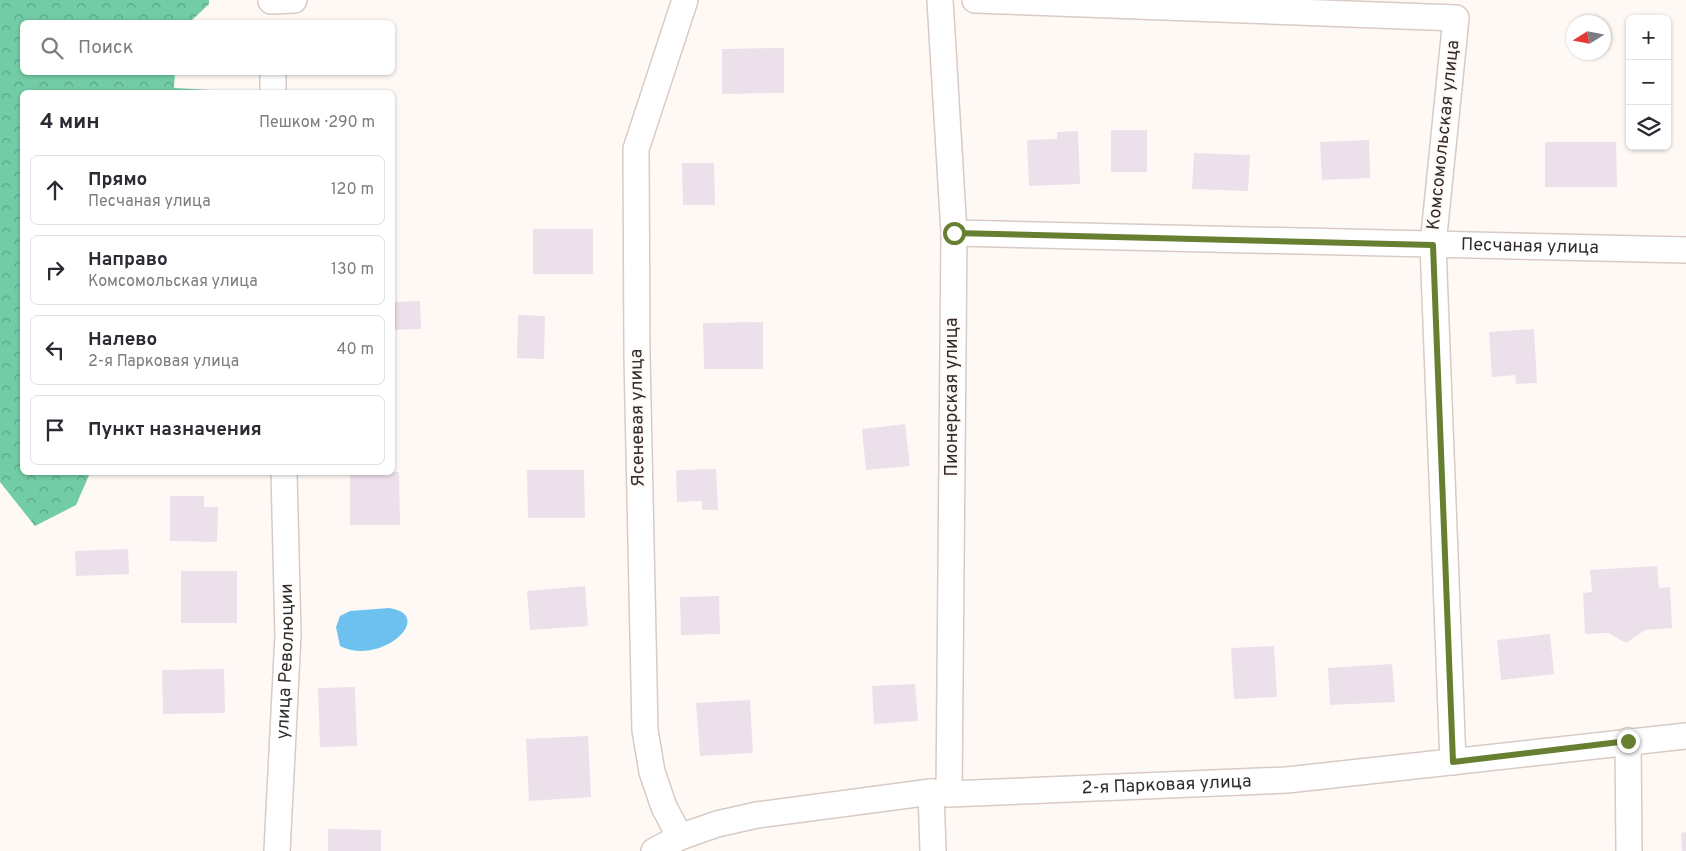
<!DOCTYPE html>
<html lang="ru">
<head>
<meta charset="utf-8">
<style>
  :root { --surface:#fff; --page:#f2f2f3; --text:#2b2b33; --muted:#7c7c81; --line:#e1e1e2 }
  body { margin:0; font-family:Overpass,sans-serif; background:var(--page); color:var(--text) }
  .controls { position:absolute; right:15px; top:15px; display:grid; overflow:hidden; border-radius:8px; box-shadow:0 1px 4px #0004 }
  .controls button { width:45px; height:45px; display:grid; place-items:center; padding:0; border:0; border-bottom:1px solid var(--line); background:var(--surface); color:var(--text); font:25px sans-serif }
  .compass { position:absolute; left:1566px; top:15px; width:45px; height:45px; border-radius:50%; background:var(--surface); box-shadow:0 1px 4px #0004; rotate:259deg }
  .stop { position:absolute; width:15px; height:15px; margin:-11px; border:4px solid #667f31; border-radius:50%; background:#fff }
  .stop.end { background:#667f31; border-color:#fff; box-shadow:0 1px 5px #0008 }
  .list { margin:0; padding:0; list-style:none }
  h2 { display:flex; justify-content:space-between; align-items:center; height:65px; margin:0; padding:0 20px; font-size:21px }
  h2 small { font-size:16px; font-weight:400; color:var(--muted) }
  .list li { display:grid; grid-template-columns:32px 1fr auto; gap:15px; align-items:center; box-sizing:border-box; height:70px; margin:0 10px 10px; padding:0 10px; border:1px solid var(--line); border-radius:8px }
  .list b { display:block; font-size:19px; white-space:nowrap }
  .list p { margin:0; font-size:16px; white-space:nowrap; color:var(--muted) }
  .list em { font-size:16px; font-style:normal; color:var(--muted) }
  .icon { flex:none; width:28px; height:28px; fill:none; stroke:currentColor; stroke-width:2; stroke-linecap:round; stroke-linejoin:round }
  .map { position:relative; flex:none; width:1686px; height:851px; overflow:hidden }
  .search { position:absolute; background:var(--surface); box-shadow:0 1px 4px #0004; left:20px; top:20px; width:375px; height:55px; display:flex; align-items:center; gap:12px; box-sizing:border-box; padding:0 18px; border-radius:8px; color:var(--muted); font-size:19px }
  .panel { position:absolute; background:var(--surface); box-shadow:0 1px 4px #0004; left:20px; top:90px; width:375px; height:385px; border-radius:8px }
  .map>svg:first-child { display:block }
  .forest { fill:url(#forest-crowns) }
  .water { fill:#6dc1ee }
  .building { fill:#ece0ea }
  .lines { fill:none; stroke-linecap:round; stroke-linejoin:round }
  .street-casing { stroke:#d8cac4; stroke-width:28 }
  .street { stroke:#fff; stroke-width:25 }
  .route { stroke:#667f31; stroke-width:6 }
  .labels { text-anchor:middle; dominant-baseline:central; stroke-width:4; stroke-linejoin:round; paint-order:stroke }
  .street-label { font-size:18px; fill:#322d2b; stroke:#fff9f6 }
</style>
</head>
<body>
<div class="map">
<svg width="1686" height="851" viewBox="0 0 1686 851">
  <defs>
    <pattern id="forest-crowns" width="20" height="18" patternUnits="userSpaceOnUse" patternTransform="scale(1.25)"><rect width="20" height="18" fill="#72cca6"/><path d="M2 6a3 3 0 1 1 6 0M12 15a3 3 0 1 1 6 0" fill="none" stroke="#5ea687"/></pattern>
  </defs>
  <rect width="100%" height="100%" fill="#fff9f6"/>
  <path class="forest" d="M0,0H209V4L190,22H22V72L175,73L174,88L230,91L22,92V472L90,473L76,505L35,526L0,482Z"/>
  <path class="water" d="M389,608C437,615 381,667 340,646L336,627L340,616L350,611Z"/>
  <g class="building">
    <path d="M784,48V93L722,94V49Z"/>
    <rect x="1111" y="130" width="36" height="42"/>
    <path d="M1078,131L1080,184L1029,186L1027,140L1057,139V132Z"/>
    <path d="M1369,140L1370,178L1322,180L1320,142Z"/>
    <path d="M1545,142H1616L1617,187H1545Z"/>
    <path d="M1194,153L1250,155L1248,191L1192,189Z"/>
    <path d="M682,163H714L715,205H683Z"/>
    <rect x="533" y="229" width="60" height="45"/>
    <path d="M420,301L421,329L392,330V302Z"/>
    <path d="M518,315L545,316L544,359L517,358Z"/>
    <path d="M763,322V369H704L703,323Z"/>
    <path d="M1534,329L1537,383L1516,384L1515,375L1492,377L1489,332Z"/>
    <path d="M905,424L910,466L866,470L862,429Z"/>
    <path d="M716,469L718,510H702V501L677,502L676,470Z"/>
    <path d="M527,470H584L585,518H528Z"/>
    <path d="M399,472L400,525H350V473Z"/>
    <path d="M170,496H204V507H218L217,542L170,541Z"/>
    <path d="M128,549L129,574L76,576L75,551Z"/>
    <path d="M1657,566L1659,588L1670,587L1672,628L1645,630L1626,643L1608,633L1585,634L1583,593L1592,592L1590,570Z"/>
    <rect x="181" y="571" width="56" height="52"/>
    <path d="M585,586L588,626L530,630L527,591Z"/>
    <path d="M719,596L720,634L681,635L680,597Z"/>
    <path d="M1550,634L1554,674L1501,680L1497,640Z"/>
    <path d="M1274,646L1277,697L1234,699L1231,648Z"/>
    <path d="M1392,664L1395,702L1330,705L1328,668Z"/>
    <path d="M224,669L225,713L163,714L162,670Z"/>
    <path d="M915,684L918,721L874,724L872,686Z"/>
    <path d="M355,687L357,746L320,747L318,688Z"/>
    <path d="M750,700L753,753L700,756L696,703Z"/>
    <path d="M588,736L591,797L529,801L526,739Z"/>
    <path d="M328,829L381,830V851H328Z"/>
    <path d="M1686,832V851H1682L1681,833Z"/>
  </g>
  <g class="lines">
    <defs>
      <g id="street">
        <path d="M940,0L954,233L949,794"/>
        <path d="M975,0L1456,18L1433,245L1453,762"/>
        <path d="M271,1L294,0"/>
        <path d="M273,72V92"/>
        <path id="s1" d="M954,233L1686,250"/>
        <path d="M1628,741L1629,851"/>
        <path d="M931,792L933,851"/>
        <path d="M680,837L664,807L652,772L645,730L637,356L636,149L685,0"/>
        <path id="s2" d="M277,851L288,635L284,472"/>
        <path id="s3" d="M654,851L680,837L717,824L757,815L931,792L949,794L1287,780L1686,736"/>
      </g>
    </defs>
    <use href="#street" class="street-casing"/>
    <use href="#street" class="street"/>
  </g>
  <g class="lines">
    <path class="route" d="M954,233L1433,245L1453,762L1628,741"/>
  </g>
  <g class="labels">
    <g class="street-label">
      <text transform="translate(1444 135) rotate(-84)">Комсомольская улица</text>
      <text stroke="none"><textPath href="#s1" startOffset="576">Песчаная улица</textPath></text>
      <text transform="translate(952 397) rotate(-90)">Пионерская улица</text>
      <text transform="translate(638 418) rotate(-91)">Ясеневая улица</text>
      <text stroke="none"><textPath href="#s2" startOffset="190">улица Революции</textPath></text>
      <text stroke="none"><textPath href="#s3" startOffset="521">2-я Парковая улица</textPath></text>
    </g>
  </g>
</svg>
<div class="controls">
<button>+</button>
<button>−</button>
<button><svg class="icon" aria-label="layers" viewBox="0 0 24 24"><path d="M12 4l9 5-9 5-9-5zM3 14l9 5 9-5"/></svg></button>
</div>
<svg class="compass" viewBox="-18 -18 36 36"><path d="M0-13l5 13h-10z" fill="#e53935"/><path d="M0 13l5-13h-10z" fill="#7c7c81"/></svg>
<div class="stop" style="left:954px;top:233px"></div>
<div class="stop end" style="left:1628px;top:741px"></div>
<div class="search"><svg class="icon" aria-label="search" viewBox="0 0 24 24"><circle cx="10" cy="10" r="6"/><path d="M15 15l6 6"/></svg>Поиск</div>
<section class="panel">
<h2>4 мин<small>Пешком · 290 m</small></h2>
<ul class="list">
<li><svg class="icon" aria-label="ahead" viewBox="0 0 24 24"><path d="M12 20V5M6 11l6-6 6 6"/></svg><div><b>Прямо</b><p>Песчаная улица</p></div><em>120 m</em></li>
<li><svg class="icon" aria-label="right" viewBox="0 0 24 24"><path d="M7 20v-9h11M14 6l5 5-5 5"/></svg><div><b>Направо</b><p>Комсомольская улица</p></div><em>130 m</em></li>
<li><svg class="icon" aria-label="left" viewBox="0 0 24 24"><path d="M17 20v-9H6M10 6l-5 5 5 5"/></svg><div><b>Налево</b><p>2-я Парковая улица</p></div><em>40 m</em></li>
<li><svg class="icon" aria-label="arrive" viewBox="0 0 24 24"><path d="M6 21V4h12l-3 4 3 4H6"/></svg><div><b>Пункт назначения</b></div></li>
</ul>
</section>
</div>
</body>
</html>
